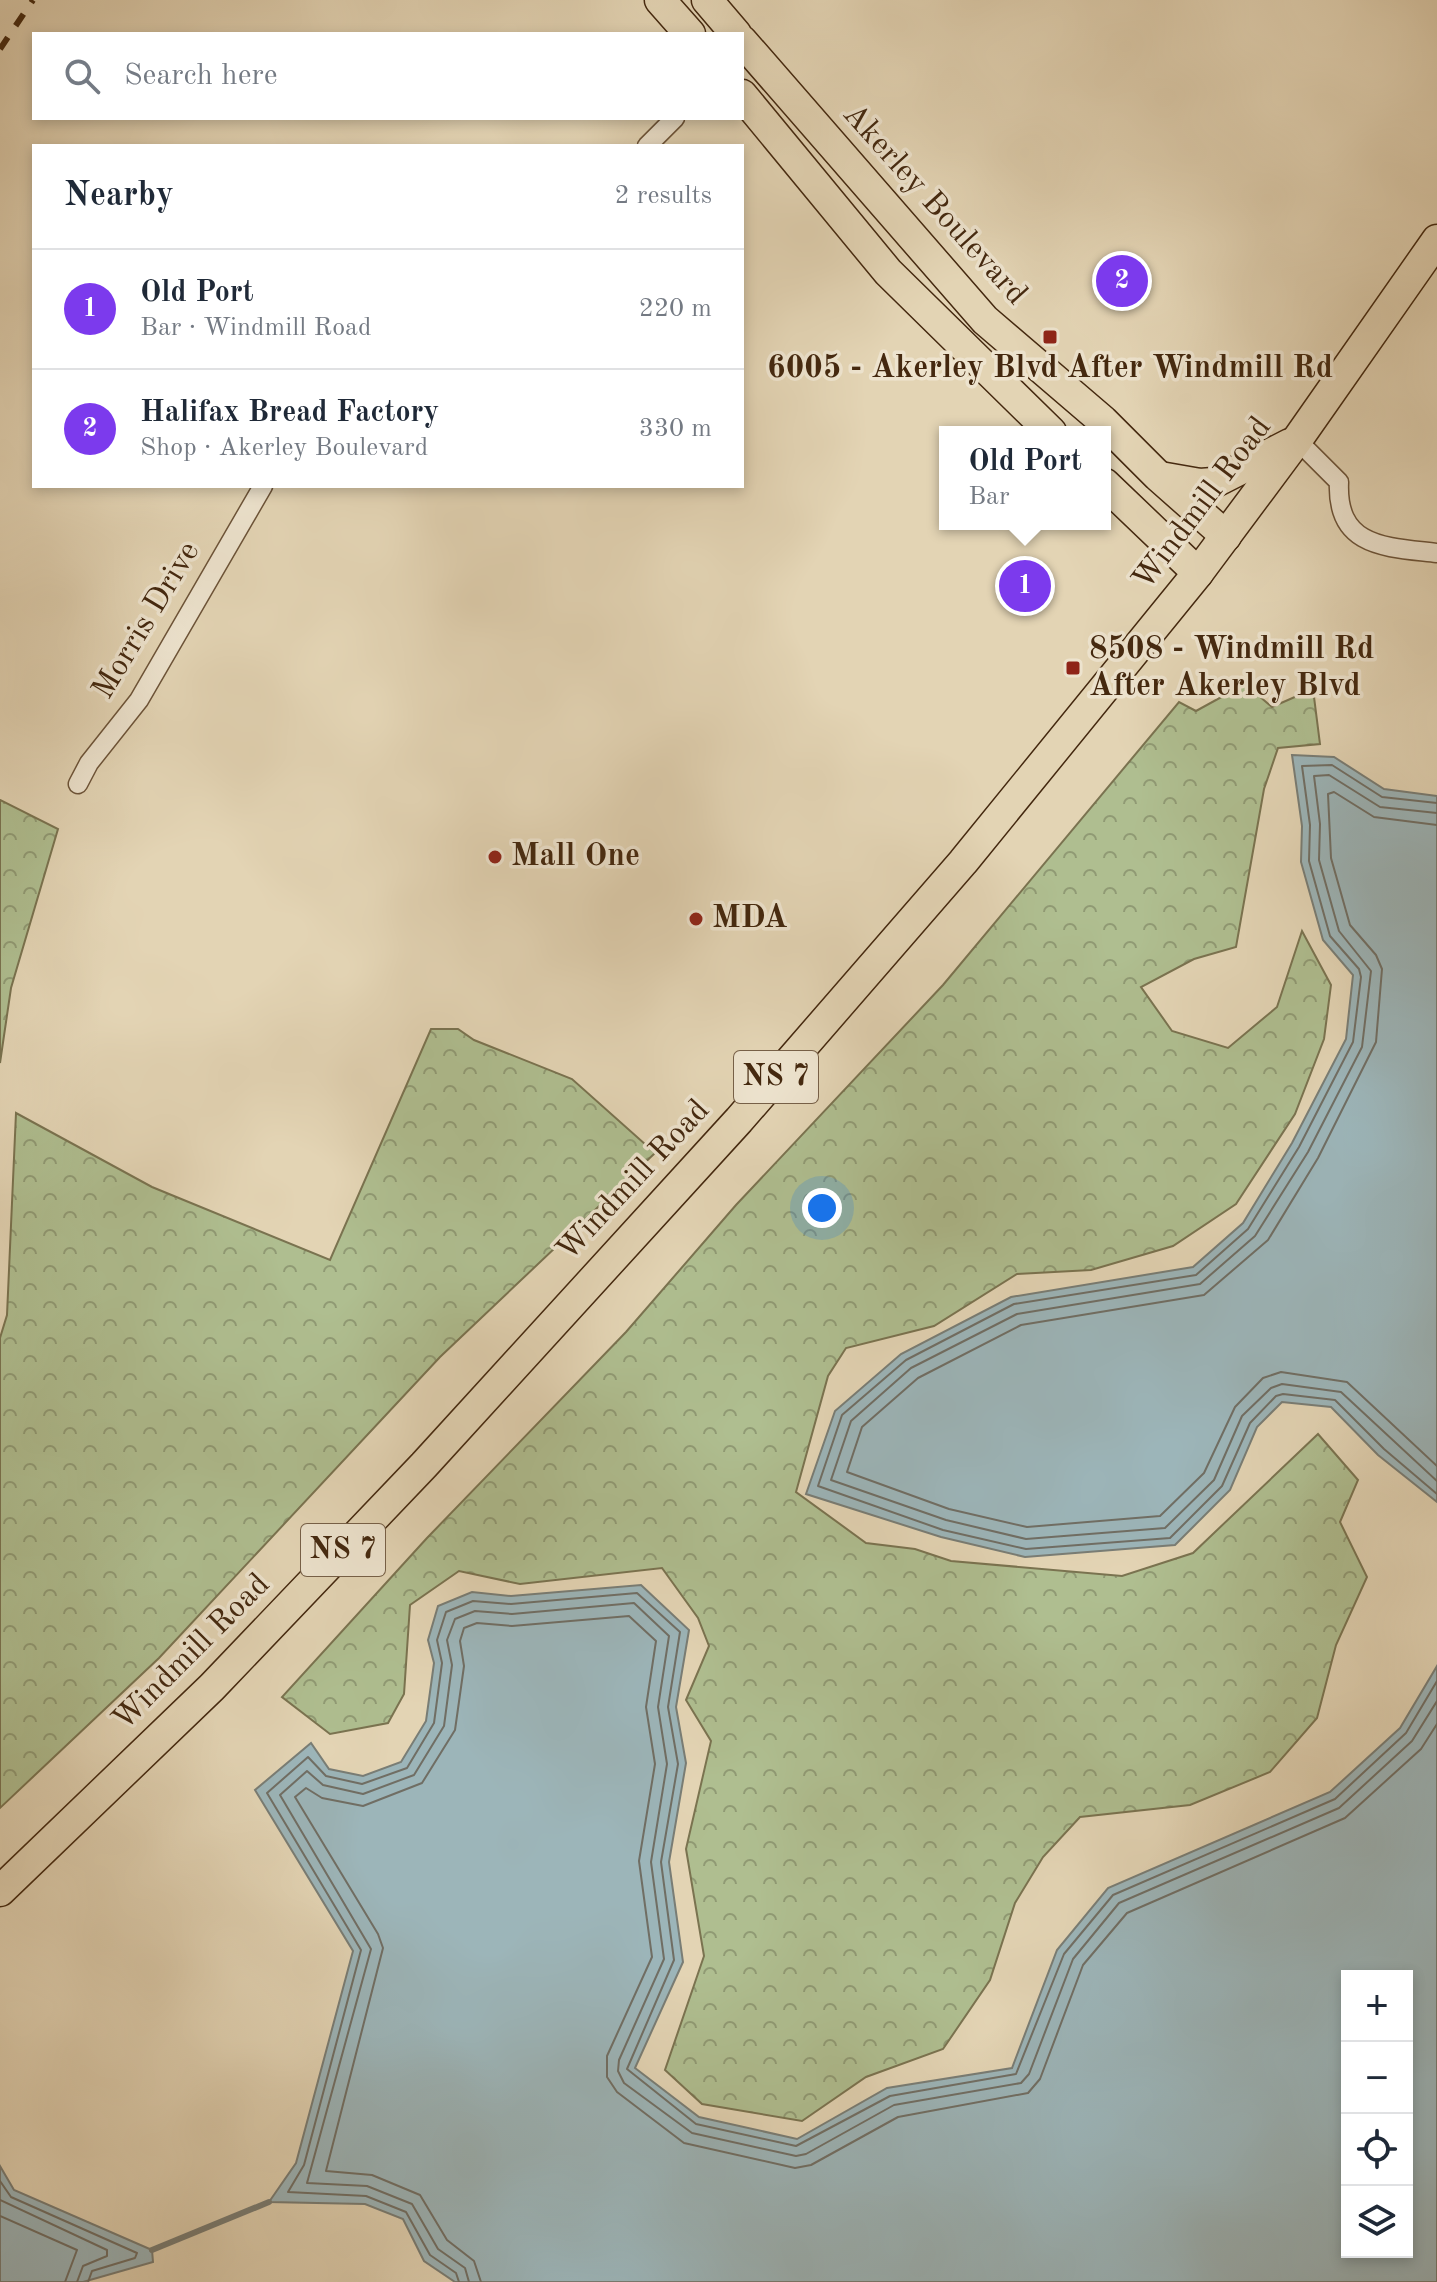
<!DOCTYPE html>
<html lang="en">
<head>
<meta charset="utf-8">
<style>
  :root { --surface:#fff; --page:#f6f6f7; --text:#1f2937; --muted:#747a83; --line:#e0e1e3; --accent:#7c3aed }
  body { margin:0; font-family:"Old Standard TT",serif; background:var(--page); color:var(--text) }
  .controls { position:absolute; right:24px; bottom:24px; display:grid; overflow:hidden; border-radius:0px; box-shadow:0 4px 12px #0003 }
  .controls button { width:72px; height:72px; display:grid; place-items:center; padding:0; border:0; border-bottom:2px solid var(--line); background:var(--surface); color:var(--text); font:40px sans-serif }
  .you { position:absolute; left:822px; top:1208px; width:28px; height:28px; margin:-20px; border:6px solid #fff; border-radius:50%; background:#1a73e8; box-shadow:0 0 0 12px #1a73e833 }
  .badge { display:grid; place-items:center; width:52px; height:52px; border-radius:50%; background:var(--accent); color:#fff; font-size:26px; font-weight:700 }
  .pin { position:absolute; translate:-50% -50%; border:4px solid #fff; box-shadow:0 2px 8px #0006 }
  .popup { position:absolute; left:939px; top:426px; width:172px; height:104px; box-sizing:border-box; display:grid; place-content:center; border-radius:0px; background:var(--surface); filter:drop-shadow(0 2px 6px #0005); font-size:26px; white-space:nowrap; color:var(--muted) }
  .popup b { font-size:30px; color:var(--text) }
  .popup::after { content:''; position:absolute; left:50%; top:100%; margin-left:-16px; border:16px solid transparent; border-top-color:var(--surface) }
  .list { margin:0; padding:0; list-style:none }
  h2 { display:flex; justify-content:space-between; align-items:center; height:104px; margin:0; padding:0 32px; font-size:34px }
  h2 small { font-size:26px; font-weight:400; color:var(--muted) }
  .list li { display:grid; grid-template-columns:52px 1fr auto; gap:24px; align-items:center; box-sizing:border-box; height:120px; padding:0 32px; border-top:2px solid var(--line) }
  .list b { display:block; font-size:30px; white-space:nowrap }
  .list p { margin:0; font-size:26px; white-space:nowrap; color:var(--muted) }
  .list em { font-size:26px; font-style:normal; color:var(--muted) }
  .icon { flex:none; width:44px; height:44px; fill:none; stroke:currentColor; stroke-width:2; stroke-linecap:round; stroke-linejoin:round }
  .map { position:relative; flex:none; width:1437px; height:2282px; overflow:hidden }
  .search { position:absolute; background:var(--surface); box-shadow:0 4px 12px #0003; left:32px; top:32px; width:712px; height:88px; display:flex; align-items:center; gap:20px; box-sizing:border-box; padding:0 28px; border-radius:0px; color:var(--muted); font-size:30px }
  .panel { position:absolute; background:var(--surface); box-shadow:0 4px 12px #0003; left:32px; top:144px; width:712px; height:344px; border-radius:0px }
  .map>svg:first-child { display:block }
  .forest { fill:url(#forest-crowns); stroke:#7a7350; stroke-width:2 }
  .water { fill:#9cb5b9; stroke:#797d75; stroke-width:2; fill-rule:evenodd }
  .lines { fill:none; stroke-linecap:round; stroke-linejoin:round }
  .shore { stroke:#706e64; stroke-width:2 }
  .stream { stroke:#797d75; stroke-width:6 }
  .street-casing { stroke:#6c5338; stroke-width:21 }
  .primary-casing { stroke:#44280f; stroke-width:33 }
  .street { stroke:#ede3ce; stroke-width:18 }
  .primary { stroke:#e3d4b4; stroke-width:30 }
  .rail { stroke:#44280f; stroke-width:6; stroke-dasharray:14 14; stroke-linecap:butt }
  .poi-dot { fill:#8f2418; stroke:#ede3ce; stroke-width:3 }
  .labels { text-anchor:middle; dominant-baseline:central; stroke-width:7; stroke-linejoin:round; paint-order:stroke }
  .shield { fill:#ede3ce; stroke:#776048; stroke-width:2 }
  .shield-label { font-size:30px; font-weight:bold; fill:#44280f }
  .street-label { font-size:32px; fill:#44280f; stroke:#ede3ce }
  .poi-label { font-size:32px; font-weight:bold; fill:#44280f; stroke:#ede3ce; text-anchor:start }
</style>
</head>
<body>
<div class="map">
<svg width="1437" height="2282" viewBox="0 0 1437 2282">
  <defs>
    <pattern id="forest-crowns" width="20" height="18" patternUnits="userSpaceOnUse" patternTransform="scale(2)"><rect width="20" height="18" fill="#afbe90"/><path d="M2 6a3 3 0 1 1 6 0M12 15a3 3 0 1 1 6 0" fill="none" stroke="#909a74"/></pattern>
  </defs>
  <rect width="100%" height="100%" fill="#e3d4b4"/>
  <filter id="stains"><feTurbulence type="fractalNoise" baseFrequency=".0025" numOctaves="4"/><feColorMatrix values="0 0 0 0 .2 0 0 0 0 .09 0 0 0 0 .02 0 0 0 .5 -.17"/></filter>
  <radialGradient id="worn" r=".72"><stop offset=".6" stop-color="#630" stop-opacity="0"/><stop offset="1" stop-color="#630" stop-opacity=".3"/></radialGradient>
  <g class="forest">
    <path d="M1245,684L1272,707L1313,689L1320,744L1278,748L1264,789L1236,947L1194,959L1141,987L1172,1031L1228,1048L1277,1007L1302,931L1331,985L1324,1039L1295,1114L1236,1204L1173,1246L1091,1270L1017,1274L934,1326L846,1348L828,1376L796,1492L866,1543L915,1549L951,1561L1122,1576L1193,1553L1318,1434L1358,1480L1340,1522L1367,1577L1336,1645L1317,1718L1270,1772L1190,1805L1080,1817L1043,1857L1015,1903L990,1980L943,2049L866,2077L802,2121L702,2104L665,2070L704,1956L686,1849L711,1741L686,1700L709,1646L698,1618L662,1568L520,1584L459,1571L410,1605L404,1694L388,1723L330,1734L282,1697L427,1538L626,1332L736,1205L943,985L1179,702L1196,711Z"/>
    <path d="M0,800L58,829L11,988L0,1063Z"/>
    <path d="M431,1029H458L474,1040L572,1079L655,1153L440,1357L159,1658L0,1808V1338L7,1315L16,1113L152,1187L330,1260Z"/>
  </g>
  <g class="water">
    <path d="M1292,755L1334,757L1384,789L1437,796V1502L1378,1455L1331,1407L1282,1402L1257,1427L1230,1490L1175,1545L1025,1557L941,1537L806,1494L835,1411L901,1354L1011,1297L1193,1267L1243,1223L1292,1143L1346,1039L1353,975L1323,940L1301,862L1302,826Z"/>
    <path d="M641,1585L689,1630L676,1707L686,1763L669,1862L683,1962L635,2068L699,2117L797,2139L887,2088L1012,2068L1057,1950L1108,1888L1330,1792L1400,1728L1437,1666V2282H455L424,2261L403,2219L365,2204L269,2202L296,2163L353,1951L255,1790L311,1743L329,1769L363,1776L401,1762L426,1721L434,1663L428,1640L438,1606L472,1592L511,1596ZM1347,1976H1407V2252H1347Z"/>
    <path d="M0,2166L14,2190L152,2250L153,2262L83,2282H0Z"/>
  </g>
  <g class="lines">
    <g class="shore">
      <path d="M1437,803L1382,797L1332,765L1302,766L1310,825L1309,861L1330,936L1359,969L1361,977L1353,1042L1299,1147L1248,1229L1196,1275L1014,1304L906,1360L842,1415L818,1486L943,1530L1026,1549L1170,1538L1222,1486L1250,1423L1276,1396L1283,1394L1335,1400L1384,1449L1437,1494"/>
      <path d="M1437,813L1380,807L1329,775L1314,776L1320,824L1319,860L1339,931L1371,971L1362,1047L1308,1152L1255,1236L1200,1284L1017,1314L911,1368L851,1421L831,1480L946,1520L1026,1539L1165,1528L1214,1480L1242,1416L1271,1388L1282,1384L1341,1392L1437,1481"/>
      <path d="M1437,825L1374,817L1334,792L1328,794L1331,858L1350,925L1376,955L1382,969L1376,1042L1318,1158L1268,1240L1204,1295L1021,1325L918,1378L862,1427L847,1472L949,1509L1027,1527L1160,1516L1204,1473L1235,1407L1263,1378L1281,1372L1347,1382L1437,1466"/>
      <path d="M0,2181L11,2197L137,2253L135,2258L92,2271L88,2282"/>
      <path d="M0,2200L107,2250V2256L83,2266L77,2282"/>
      <path d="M0,2216L77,2250L65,2282"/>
      <path d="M459,2282L456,2273L430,2255L406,2212L366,2196L288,2192L304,2165L361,1950L267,1793L308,1757L326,1776L362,1784L407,1768L434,1723L442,1663L437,1640L446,1612L473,1601L511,1604L637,1593L680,1632L668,1707L678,1764L661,1862L674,1960L627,2069L696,2124L796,2146L890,2096L1016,2074L1064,1954L1113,1895L1335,1799L1406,1733L1437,1681"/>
      <path d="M469,2282L465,2268L438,2249L412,2204L367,2186L307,2183L371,1949L280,1795L307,1771L323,1785L363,1794L414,1775L444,1726L452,1665L447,1640L455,1619L475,1611L512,1614L634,1603L669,1636L658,1707L667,1764L651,1862L664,1959L619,2060L618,2071L624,2083L692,2133L796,2156L806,2154L894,2105L1021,2083L1029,2074L1073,1959L1119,1903L1339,1808L1412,1741L1437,1701"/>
      <path d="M481,2282L474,2261L447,2240L420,2195L372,2175L326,2171L383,1948L378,1934L295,1797L306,1788L322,1798L363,1806L422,1783L455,1730L464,1666L460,1641L464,1628L477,1623L512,1626L629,1616L656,1641L646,1707L655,1764L639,1861L652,1957L607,2056V2077L617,2092L684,2143L795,2168L811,2165L898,2117L1028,2093L1040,2079L1083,1965L1127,1913L1345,1818L1421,1749L1437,1724"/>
    </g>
    <path class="stream" d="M152,2250L269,2202"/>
    <defs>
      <g id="street">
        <path d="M647,146L675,118"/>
        <path d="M1297,440L1339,482C1336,548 1386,547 1437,553"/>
        <path d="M78,784L89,763L139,700L263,486"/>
      </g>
      <g id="primary">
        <path d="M660,0L690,34"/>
        <path d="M707,0L736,34"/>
        <path d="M742,41L985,320L1103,421L1158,476L1226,536"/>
        <path d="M742,95L888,272L1051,432"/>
        <path d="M1160,477L1200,484L1213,483L1290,444"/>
        <path d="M1105,484L1198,573"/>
        <path d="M0,1891L212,1687L424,1465L739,1120L963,862L1198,573L1297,440L1437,240"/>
      </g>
    </defs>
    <use href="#street" class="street-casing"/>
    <use href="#primary" class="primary-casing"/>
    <use href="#street" class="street"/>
    <use href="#primary" class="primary"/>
    <path class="rail" d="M0,49L33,0"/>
  </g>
  <g class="poi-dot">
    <rect x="1042" y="329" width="16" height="16" rx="4"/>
    <rect x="1065" y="660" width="16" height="16" rx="4"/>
    <circle cx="495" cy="857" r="8"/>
    <circle cx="696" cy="919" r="8"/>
  </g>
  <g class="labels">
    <g class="shield">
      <rect x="734" y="1051" width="84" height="52" rx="6"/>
      <rect x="301" y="1524" width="84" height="52" rx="6"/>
    </g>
    <g class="shield-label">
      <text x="776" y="1077">NS 7</text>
      <text x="343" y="1550">NS 7</text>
    </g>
    <g class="street-label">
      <text transform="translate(934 205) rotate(48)">Akerley Boulevard</text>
      <text transform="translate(1203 504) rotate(-53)">Windmill Road</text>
      <text transform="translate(147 621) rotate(-59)">Morris Drive</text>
      <text transform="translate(634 1181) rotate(-47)">Windmill Road</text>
      <text transform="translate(192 1653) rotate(-45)">Windmill Road</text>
    </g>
    <g class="poi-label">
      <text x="1050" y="369" text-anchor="middle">6005 - Akerley Blvd After Windmill Rd</text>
      <text x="1089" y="650">8508 - Windmill Rd<tspan x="1089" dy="37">After Akerley Blvd</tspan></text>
      <text x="511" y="857">Mall One</text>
      <text x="712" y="919">MDA</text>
    </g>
  </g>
  <rect width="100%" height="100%" filter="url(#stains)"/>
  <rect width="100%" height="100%" fill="url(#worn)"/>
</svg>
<div class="controls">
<button>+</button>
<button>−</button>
<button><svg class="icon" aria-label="locate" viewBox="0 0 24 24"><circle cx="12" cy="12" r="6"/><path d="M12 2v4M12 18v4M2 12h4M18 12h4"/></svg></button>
<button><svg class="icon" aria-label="layers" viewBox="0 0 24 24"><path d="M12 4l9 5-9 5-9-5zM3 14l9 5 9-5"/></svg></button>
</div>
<div class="you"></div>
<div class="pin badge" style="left:1025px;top:586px">1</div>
<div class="popup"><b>Old Port</b>Bar</div>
<div class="pin badge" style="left:1122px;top:281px">2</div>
<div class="search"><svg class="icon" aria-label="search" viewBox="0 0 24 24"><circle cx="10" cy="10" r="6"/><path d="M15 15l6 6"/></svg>Search here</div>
<section class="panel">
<h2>Nearby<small>2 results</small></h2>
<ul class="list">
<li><span class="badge">1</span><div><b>Old Port</b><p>Bar · Windmill Road</p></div><em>220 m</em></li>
<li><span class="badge">2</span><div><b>Halifax Bread Factory</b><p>Shop · Akerley Boulevard</p></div><em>330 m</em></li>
</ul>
</section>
</div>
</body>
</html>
